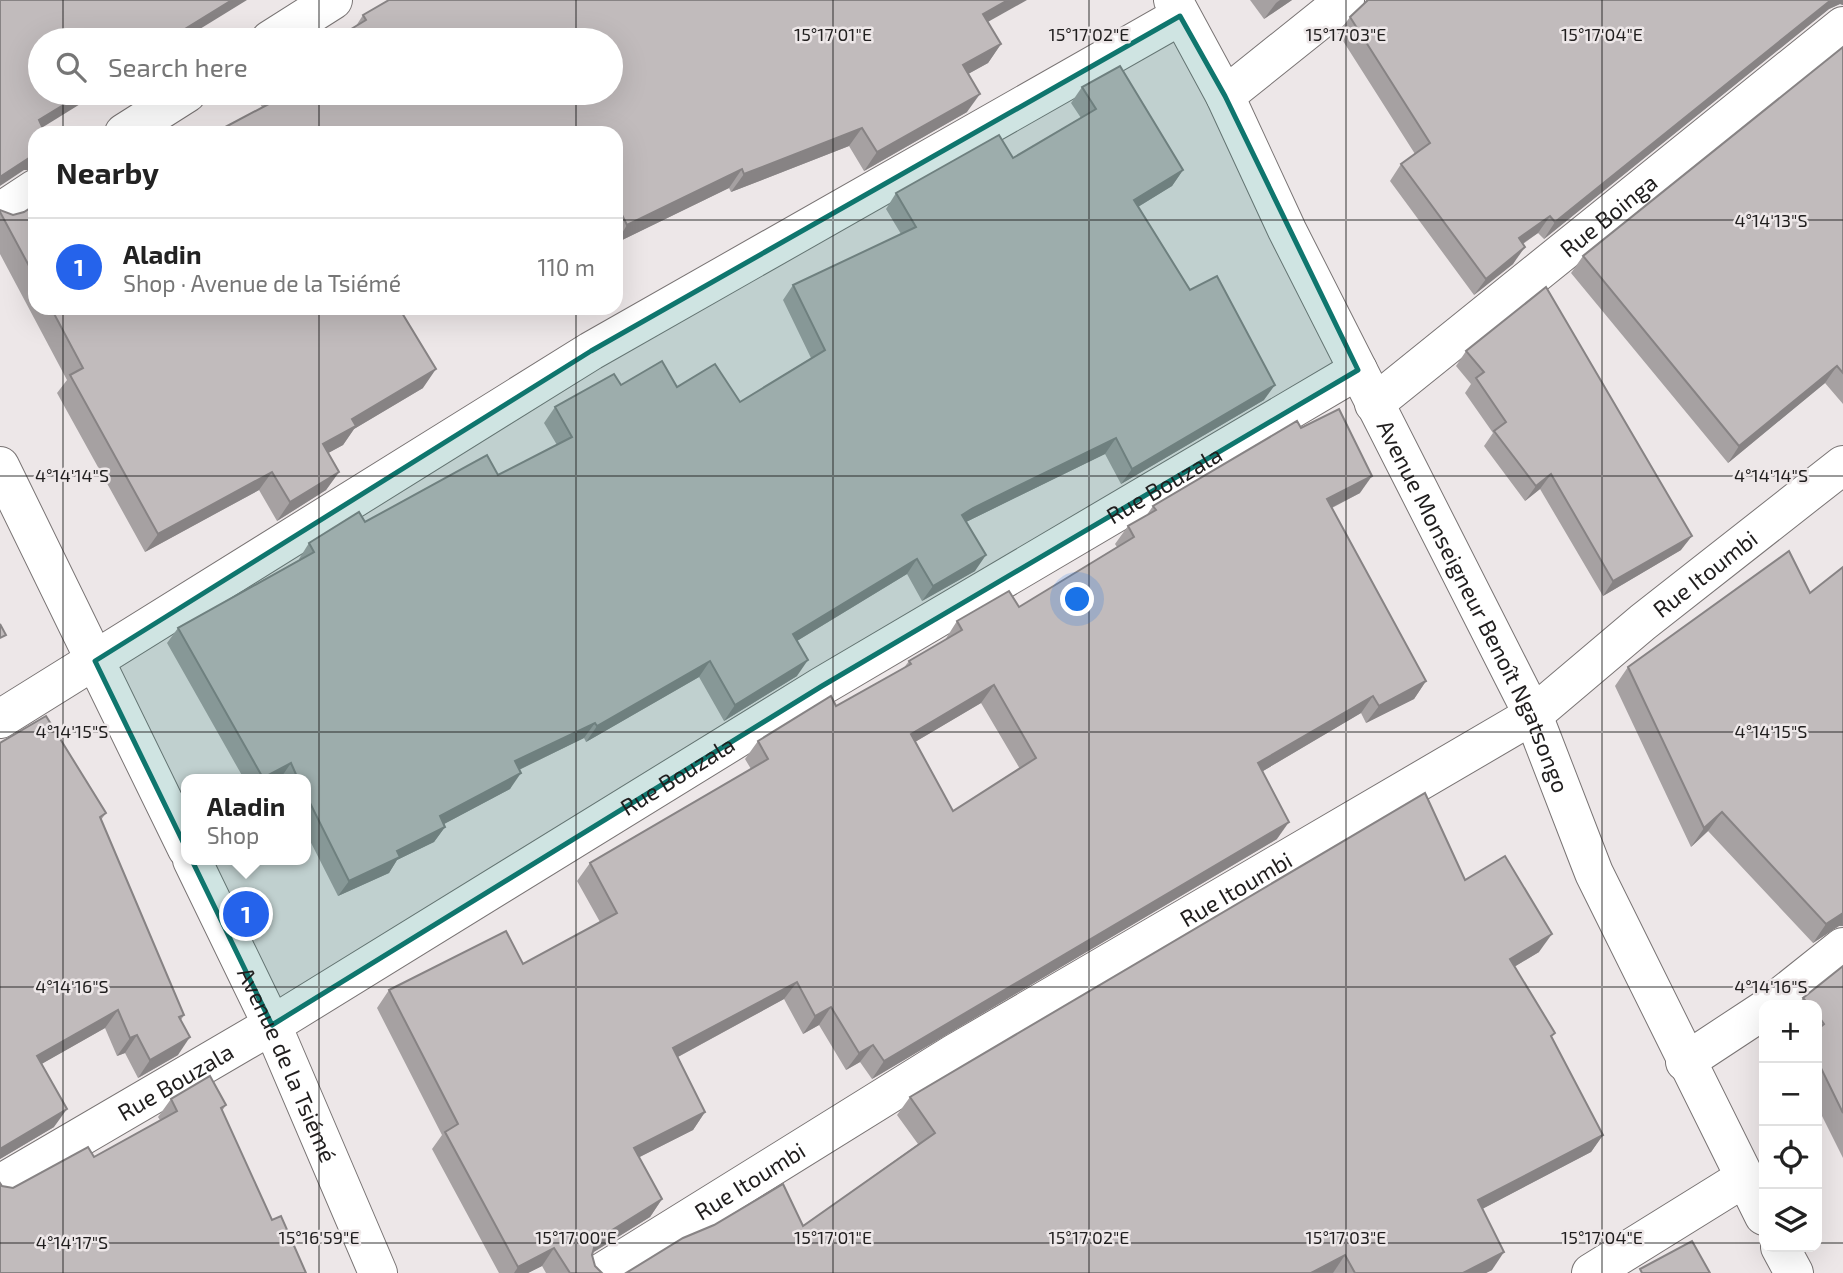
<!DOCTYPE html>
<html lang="en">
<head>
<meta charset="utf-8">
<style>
  :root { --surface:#fff; --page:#f2f2f2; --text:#222; --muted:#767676; --line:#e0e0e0; --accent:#2563eb }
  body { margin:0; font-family:"Exo 2",sans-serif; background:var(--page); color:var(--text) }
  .controls { position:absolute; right:21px; bottom:21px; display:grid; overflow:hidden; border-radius:14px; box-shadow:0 7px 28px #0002 }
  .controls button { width:63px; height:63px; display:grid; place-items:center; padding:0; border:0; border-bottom:2px solid var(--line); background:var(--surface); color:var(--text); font:35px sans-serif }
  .you { position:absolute; left:1078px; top:600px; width:24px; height:24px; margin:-18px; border:5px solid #fff; border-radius:50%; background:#1a73e8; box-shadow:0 0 0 10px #1a73e833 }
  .badge { display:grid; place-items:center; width:46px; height:46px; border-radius:50%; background:var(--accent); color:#fff; font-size:23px; font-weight:700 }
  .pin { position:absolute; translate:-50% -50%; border:4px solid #fff; box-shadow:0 2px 7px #0006 }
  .popup { position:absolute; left:181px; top:774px; width:130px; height:91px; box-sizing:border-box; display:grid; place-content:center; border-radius:14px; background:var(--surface); filter:drop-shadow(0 2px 5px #0005); font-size:23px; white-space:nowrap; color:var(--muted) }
  .popup b { font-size:26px; color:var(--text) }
  .popup::after { content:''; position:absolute; left:50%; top:100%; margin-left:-14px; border:14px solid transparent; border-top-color:var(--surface) }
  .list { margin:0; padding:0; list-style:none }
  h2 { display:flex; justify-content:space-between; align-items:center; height:91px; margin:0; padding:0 28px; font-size:30px }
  h2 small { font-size:23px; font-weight:400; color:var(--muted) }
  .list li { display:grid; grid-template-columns:46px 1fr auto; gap:21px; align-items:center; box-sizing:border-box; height:98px; padding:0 28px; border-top:2px solid var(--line) }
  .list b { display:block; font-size:26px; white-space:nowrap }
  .list p { margin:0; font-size:23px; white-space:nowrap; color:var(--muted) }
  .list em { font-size:23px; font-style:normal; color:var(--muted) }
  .icon { flex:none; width:38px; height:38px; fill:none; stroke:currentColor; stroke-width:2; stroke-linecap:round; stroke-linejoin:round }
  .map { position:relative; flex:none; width:1843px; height:1273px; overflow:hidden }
  .search { position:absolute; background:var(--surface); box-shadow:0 7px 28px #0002; left:28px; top:28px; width:595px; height:77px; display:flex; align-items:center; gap:18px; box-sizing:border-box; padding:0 24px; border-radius:38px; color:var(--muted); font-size:26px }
  .panel { position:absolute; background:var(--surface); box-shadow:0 7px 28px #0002; left:28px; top:126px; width:595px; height:189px; border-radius:21px }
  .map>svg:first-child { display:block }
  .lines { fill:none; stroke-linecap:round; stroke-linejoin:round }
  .street-casing { stroke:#797474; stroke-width:40 }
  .secondary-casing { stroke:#797474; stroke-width:40 }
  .street { stroke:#fff; stroke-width:38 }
  .secondary { stroke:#fff; stroke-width:38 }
  .wall { fill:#a6a1a2; fill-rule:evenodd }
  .shaded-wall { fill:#878384 }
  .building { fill:#c1bbbc; stroke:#878384; stroke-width:2; fill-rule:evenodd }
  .marked { fill:#0f766e; fill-opacity:0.2; stroke:#0f766e; stroke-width:5; stroke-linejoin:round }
  .ticks { fill:none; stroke:#201e1e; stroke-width:2; stroke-opacity:0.45 }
  .labels { text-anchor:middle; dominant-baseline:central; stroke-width:5; stroke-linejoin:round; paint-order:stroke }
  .street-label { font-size:23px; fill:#201e1e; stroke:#ede7e8 }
  .ticks-label { font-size:18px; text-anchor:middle; fill:#201e1e; stroke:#ede7e8; stroke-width:5; stroke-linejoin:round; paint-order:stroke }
</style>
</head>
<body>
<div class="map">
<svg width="1843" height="1273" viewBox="0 0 1843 1273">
  <rect width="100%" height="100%" fill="#ede7e8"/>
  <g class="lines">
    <defs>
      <g id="street">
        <path d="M270,40L333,0"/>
        <path d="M1225,96L1345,0"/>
        <path d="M124,133L187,93"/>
        <path d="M0,212L35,189"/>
        <path id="s1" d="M1374,404L1843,26"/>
        <path d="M0,719L591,351L1180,16"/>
        <path d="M1770,1005L1843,947"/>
        <path d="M1685,1062L1764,1010"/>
        <path id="s2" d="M0,1184L272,1025L822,686L1358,370"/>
        <path id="s3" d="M601,1273L955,1053L1533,715L1643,622L1843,465"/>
        <path d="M1591,1273L1744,1178"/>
      </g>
      <g id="secondary">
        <path id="s4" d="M1173,0L1225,96L1287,230L1533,715L1594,873L1764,1216"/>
        <path d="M0,466L187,849"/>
        <path id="s5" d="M192,860L272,1025L378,1273"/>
        <path d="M1780,1247L1794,1273"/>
      </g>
    </defs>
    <use href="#street" class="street-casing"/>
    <use href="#secondary" class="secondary-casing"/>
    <use href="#street" class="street"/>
    <use href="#secondary" class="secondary"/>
  </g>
  <g class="wall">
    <path d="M1250,0H1292L1264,19Z"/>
    <path d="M1366,0H1843V5L1840,4L1829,9L1544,239L1538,233L1523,244L1513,264L1474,295L1390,181L1401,164L1415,154L1338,33L1350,17L1366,2Z"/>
    <path d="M363,15L988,22L1001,44L988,63L968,74L967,112L864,171L849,146L731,192L729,188L616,243V133L262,107L256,98L260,93H611L356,26Z"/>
    <path d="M1843,47V404L1825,383L1728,463L1571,273L1583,256Z"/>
    <path d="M1082,87L1183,170L1172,186L1138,207L1190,290L1264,400L1121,484L1105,454L966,522L975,571L922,601L907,574L797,641V676L724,721L699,677L586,742L584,738L519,770L510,789L444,824L445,827L434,842L397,860L389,873L338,896L305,831V779H244L167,643L178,628L299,560V559L309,543L365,522L498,475L557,445L544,423L555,407L621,385L677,387L740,402L811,358L783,300L793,285L901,234L886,209L896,193L1013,158L1081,118L1071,103Z"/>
    <path d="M35,205V308H399L423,388L354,429L343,445L328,453L339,472L326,490L277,521L259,490L145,552L57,393L67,380L0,254V210L13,215L24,212Z"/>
    <path d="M1466,351L1681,550L1603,596L1540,489L1525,501L1484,446L1493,433L1465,393L1471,384L1456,366Z"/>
    <path d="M1301,428L1360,493L1332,508L1426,681L1414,699L1366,723L1361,713L1263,771L1277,839L872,1079L860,1062L846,1070L819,1025L803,1034L784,999L678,1057L705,1112L693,1130L639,1157L662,1199L650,1217L592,1253V1255L595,1266L602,1273H546L542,1266L528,1273H499L432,1149L442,1135L377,1008L389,990L523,964L600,922L577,881L590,863L751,769L745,759L758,741L836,706L903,669L909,661L945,640L957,621L1019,607L1117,547L1115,544L1128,526L1146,516L1153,506ZM981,703L1020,769L953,811L915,742Z"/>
    <path d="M1628,667L1839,926L1813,943L1708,831L1691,847L1615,686Z"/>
    <path d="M0,743L106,813L101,820L184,1015L181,1020L178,1055L138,1078L125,1053L117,1056L105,1028L41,1064L54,1127L0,1159Z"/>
    <path d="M1465,880L1539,952L1514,967L1603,1135L1591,1152L1482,1209L1492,1270L1486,1273H626L803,1226L918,1144L897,1115L910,1097Z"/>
    <path d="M1843,966V1158L1817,1106V1005H1798L1803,998Z"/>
    <path d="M171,1099L226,1105L222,1111L272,1220L306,1273L2,1186L13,1188L94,1157L160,1120L158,1117Z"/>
  </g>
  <g class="shaded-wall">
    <path d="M232,0H247L182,40H167Z"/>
    <path d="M1008,0H1027L970,32L983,14Z"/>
    <path d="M1280,0H1292L1264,19L1276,3Z"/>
    <path d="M1831,0H1843V5L1840,4L1829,9L1544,239L1555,222Z"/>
    <path d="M1001,44L988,63L950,84L963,65Z"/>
    <path d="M83,93H98L27,137L39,120Z"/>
    <path d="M980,94L967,112L864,171L877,152Z"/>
    <path d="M862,128L849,146L731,192L744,174Z"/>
    <path d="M35,154V170H24L0,186V177Z"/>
    <path d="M742,169L729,188L616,243L627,225Z"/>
    <path d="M1183,170L1172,186L1123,216L1134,200Z"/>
    <path d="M1550,216L1538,233L1507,254L1519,238Z"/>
    <path d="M1525,247L1513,264L1474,295L1486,279Z"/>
    <path d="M1837,366L1825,383L1728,463L1739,446Z"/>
    <path d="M436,369L423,388L354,429L343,445L310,463L323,444L352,419Z"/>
    <path d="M1275,385L1264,400L1121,484L1132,469Z"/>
    <path d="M1116,438L1105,454L962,524V515L973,508Z"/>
    <path d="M272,472L259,490L145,552L158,534Z"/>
    <path d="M339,472L326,490L277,521L290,502Z"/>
    <path d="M1551,474L1540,489L1525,501L1536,486Z"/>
    <path d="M1372,476L1360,493L1315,516L1327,499Z"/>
    <path d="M1692,536L1681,550L1603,596L1613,581Z"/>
    <path d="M986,555L975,571L922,601L933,586Z"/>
    <path d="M917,559L907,574L782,650L793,634Z"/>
    <path d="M808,660L797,676L724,721L735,705Z"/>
    <path d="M710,661L699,677L586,742L597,726Z"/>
    <path d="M1426,681L1414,699L1366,723L1379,706Z"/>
    <path d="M994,685L981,703L898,752L911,734Z"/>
    <path d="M1373,696L1361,713L1246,781L1258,763Z"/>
    <path d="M595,723L584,738L504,777L515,761Z"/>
    <path d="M291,763L280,779H263V778Z"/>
    <path d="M521,773L510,789L429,832L440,816Z"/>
    <path d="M1722,812L1708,831L1691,847L1704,828Z"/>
    <path d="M1289,822L1277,839L872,1079L884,1061Z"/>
    <path d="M445,827L434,842L397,860L389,873L338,896L349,881L397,851Z"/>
    <path d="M1843,913V926H1839L1813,943L1826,924Z"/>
    <path d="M1552,934L1539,952L1497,977L1510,959Z"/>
    <path d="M797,982L784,999L661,1066L673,1048Z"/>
    <path d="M831,1007L819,1025L803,1034L815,1016Z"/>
    <path d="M118,1010L105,1028L24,1074L37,1056Z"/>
    <path d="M137,1035L125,1053L117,1056L130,1038Z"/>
    <path d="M190,1037L178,1055L138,1078L150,1060Z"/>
    <path d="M873,1045L860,1062L846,1070L859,1053Z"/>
    <path d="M67,1109L54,1127L0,1159V1149Z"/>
    <path d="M705,1112L693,1130L622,1166L634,1148Z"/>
    <path d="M1603,1135L1591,1152L1465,1218L1478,1200Z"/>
    <path d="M662,1199L650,1217L589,1255L595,1244L601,1237Z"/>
    <path d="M554,1248L542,1266L528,1273H514L518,1267Z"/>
    <path d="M1504,1252L1492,1270L1486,1273H1463Z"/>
    <path d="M1345,1255L1333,1273H1311Z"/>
  </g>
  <g class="building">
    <path d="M0,0H232L167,40H40V93H83L39,120L45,133H35V154L0,177Z"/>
    <path d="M389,0H1008L983,14L1001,44L963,65L980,94L877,152L862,128L744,174L742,169L627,225L616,203V133H214L280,98L277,93H611V40H333L366,20L363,15Z"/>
    <path d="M1368,0H1831L1555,222L1550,216L1519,238L1525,247L1486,279L1401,164L1430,143L1350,17Z"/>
    <path d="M1843,47V373L1837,366L1739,446L1583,256Z"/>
    <path d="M1120,66L1183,170L1134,200L1190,290L1217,276L1275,385L1132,469L1116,438L973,508L962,515L986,555L933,586L917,559L793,634L808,660L735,705L710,661L597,726L595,723L515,761L521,773L440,816L445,827L397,851L400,857L349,881L305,793V779H298L291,763L263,778L178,628L314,552L309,543L359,512L365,522L487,455L498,475L572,437L555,407L614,374L621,385L662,361L677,387L715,364L740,402L825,350L793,285L916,227L896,193L999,135L1013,158L1096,109L1082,87Z"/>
    <path d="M35,205V277L0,212V210L13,215L24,212Z"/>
    <path d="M1546,287L1692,536L1613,581L1551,474L1536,486L1494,431L1506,422L1476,378L1484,372L1466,351Z"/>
    <path d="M51,308H399L436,369L352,419L356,426L323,444L339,472L290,502L272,472L158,534L70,375L83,368Z"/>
    <path d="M1339,409L1372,476L1327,499L1426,681L1379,706L1373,696L1258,763L1289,822L884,1061L873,1045L859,1053L831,1007L815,1016L797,982L673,1048L705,1112L634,1148L662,1199L601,1237L595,1244L592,1255L595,1266L602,1273H570L554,1248L518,1267L445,1132L458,1124L389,990L506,931L523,964L617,913L590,863L768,759L758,741L831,696L836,706L911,664L909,661L962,630L957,621L1009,591L1019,607L1134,537L1128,526L1156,510L1153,506L1297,421L1301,428ZM994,685L1036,758L953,811L911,734Z"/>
    <path d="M1789,551L1810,593L1843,567V913L1826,924L1722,812L1704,828L1628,667Z"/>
    <path d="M0,624L6,635L0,638Z"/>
    <path d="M46,716L106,813L100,817L184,1015L179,1017L190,1037L150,1060L137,1035L130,1038L118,1010L37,1056L67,1109L0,1149V743Z"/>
    <path d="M1425,793L1465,880L1505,856L1552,934L1510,959L1555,1033L1551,1036L1603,1135L1478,1200L1504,1252L1463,1273H1355L1345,1255L1311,1273H626L683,1238L714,1225L783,1184L803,1226L935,1133L910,1097Z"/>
    <path d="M1843,966V1113L1817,1060V1030L1824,1024L1817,1014V1005H1809L1803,998Z"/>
    <path d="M210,1076L226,1105L221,1108L272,1220L281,1216L306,1273H0V1183L2,1186L13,1188L88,1147L94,1157L177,1111L171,1099Z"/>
    <path d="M1692,1241L1710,1273H1642L1640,1269Z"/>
  </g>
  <path class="marked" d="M1180,16L1225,96L1358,370L822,686L272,1025L95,661L591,351Z"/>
  <path class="ticks" d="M63,0V40M319,0V40M576,0V40M833,0V1273M1089,0V1273M1346,0V1273M1602,0V1273M63,93V133M319,93V133M576,93V133M0,220H35M616,220H1843M63,308V1273M319,308V1273M576,308V1273M0,476H1843M0,732H1843M0,987H1843M0,1243H1764M1817,1243H1843"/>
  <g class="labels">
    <g class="street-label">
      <text stroke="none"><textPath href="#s1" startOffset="301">Rue Boinga</textPath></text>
      <text stroke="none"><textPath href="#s2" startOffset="1358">Rue Bouzala</textPath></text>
      <text stroke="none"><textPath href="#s3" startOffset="1309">Rue Itoumbi</textPath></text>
      <text stroke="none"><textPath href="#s4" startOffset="677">Avenue Monseigneur Benoît Ngatsongo</textPath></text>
      <text stroke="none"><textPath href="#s2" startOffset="791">Rue Bouzala</textPath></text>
      <text stroke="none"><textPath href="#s3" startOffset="742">Rue Itoumbi</textPath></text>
      <text stroke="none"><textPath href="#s5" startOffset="226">Avenue de la Tsiémé</textPath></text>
      <text stroke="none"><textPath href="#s2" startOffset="203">Rue Bouzala</textPath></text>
      <text stroke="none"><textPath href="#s3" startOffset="175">Rue Itoumbi</textPath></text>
    </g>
  </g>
  <g class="ticks-label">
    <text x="833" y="41">15°17'01"E</text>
    <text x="1089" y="41">15°17'02"E</text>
    <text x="1346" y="41">15°17'03"E</text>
    <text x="1602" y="41">15°17'04"E</text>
    <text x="1771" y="227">4°14'13"S</text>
    <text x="72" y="482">4°14'14"S</text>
    <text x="1771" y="482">4°14'14"S</text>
    <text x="72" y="738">4°14'15"S</text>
    <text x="1771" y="738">4°14'15"S</text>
    <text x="72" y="993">4°14'16"S</text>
    <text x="1771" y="993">4°14'16"S</text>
    <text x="319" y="1244">15°16'59"E</text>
    <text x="576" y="1244">15°17'00"E</text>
    <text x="833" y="1244">15°17'01"E</text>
    <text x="1089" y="1244">15°17'02"E</text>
    <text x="1346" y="1244">15°17'03"E</text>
    <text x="1602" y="1244">15°17'04"E</text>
    <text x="72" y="1249">4°14'17"S</text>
  </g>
</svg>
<div class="controls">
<button>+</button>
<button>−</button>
<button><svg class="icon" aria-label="locate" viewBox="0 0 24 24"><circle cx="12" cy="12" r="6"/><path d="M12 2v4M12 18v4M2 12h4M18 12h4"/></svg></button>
<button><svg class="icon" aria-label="layers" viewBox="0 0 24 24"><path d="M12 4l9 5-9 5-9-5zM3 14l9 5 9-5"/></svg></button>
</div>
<div class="you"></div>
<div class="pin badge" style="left:246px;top:914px">1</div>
<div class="popup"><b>Aladin</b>Shop</div>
<div class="search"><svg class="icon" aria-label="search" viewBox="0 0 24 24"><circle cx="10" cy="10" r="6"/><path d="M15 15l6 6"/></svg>Search here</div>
<section class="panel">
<h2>Nearby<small></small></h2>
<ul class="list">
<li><span class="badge">1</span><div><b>Aladin</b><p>Shop · Avenue de la Tsiémé</p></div><em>110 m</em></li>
</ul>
</section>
</div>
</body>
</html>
